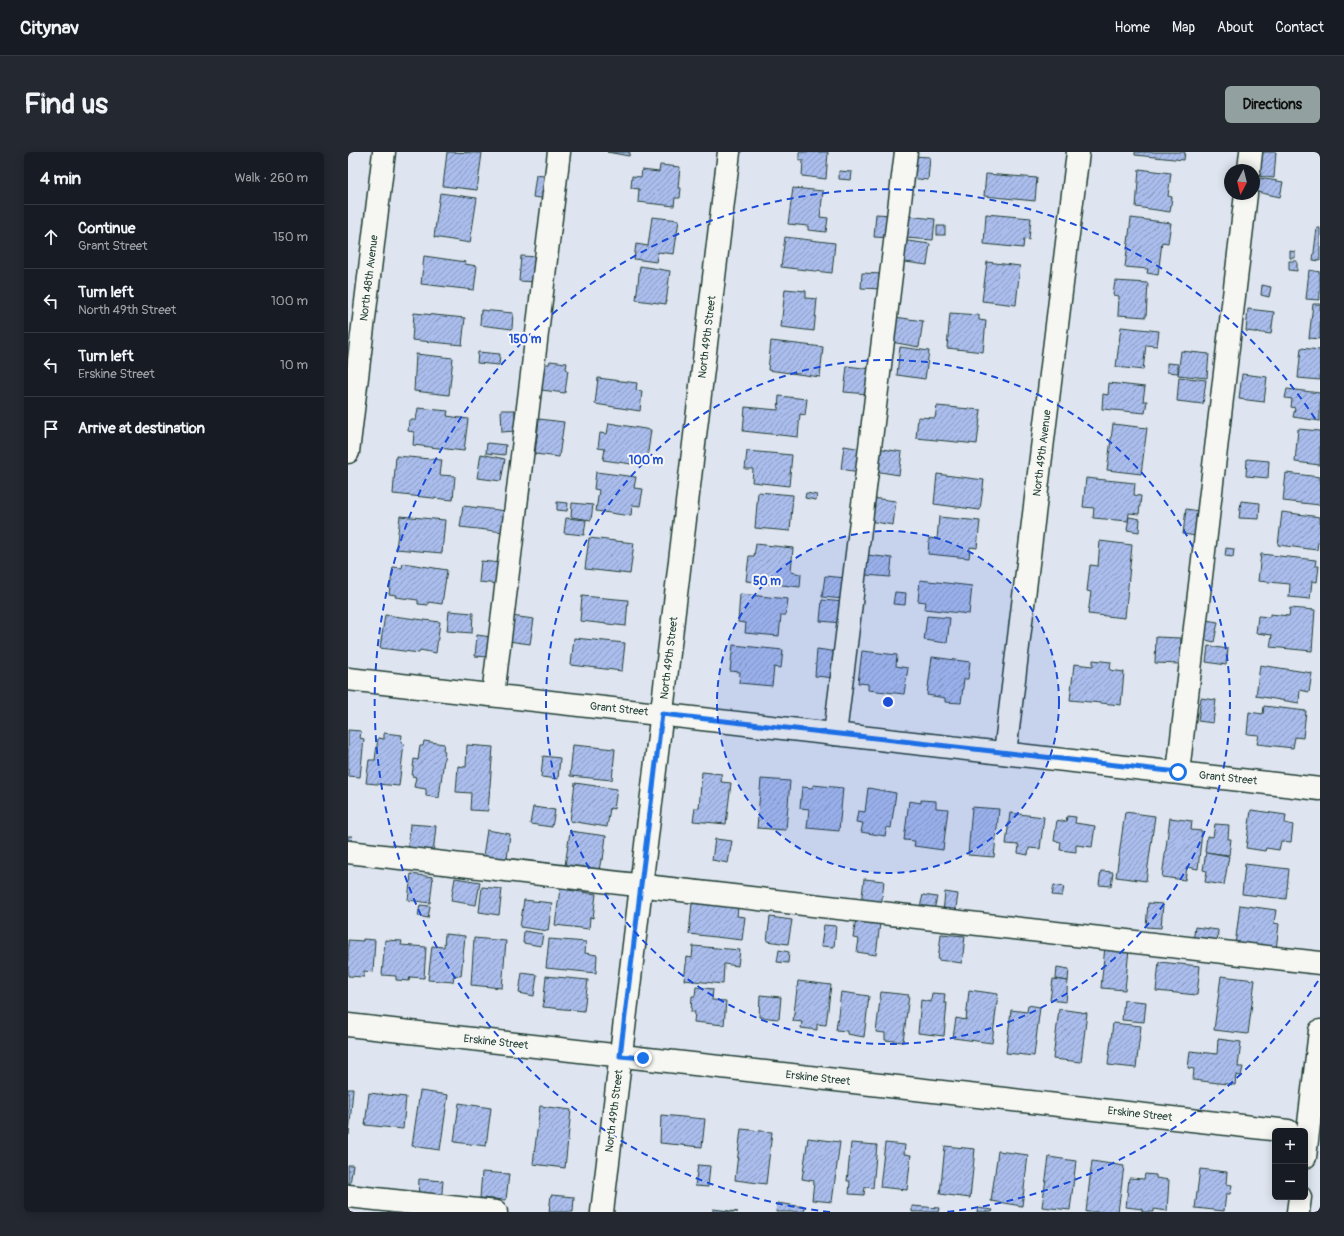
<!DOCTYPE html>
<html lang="en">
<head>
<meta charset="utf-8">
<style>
  :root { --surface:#171b24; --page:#242831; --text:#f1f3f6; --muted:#9ea1a6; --line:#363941; --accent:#92a19f }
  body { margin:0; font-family:Pangolin,sans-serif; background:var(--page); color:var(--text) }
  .controls { position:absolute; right:12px; bottom:12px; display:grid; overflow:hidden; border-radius:6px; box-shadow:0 2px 10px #0003 }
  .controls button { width:36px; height:36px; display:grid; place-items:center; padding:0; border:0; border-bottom:1px solid var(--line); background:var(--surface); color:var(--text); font:20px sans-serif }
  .compass { position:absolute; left:876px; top:12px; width:36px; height:36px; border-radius:50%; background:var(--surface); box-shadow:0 2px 10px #0003; rotate:187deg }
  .stop { position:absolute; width:12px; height:12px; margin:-9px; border:3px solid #1a73e8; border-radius:50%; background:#fff }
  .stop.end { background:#1a73e8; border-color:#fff; box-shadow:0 1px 4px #0008 }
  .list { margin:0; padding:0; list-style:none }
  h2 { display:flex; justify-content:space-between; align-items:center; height:52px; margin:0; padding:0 16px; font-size:17px }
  h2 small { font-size:13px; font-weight:400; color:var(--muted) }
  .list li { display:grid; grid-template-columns:26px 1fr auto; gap:12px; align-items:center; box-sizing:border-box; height:64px; padding:0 16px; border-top:1px solid var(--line) }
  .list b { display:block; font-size:15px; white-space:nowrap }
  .list p { margin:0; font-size:13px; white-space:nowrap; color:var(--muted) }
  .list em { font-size:13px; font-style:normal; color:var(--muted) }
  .icon { flex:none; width:22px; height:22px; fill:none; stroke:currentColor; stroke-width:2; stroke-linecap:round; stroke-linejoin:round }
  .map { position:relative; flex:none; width:972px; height:1060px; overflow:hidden; border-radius:6px }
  header { display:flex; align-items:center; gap:24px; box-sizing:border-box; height:56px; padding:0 20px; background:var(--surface); border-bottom:1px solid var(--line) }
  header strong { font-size:19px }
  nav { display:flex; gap:22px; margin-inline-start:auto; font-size:14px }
  .intro { display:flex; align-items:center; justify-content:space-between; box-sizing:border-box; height:96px; padding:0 24px }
  h1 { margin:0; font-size:28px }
  .button { padding:10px 18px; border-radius:6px; background:var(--accent); color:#111; font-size:14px; font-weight:700 }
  main { display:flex; gap:24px; padding:0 24px }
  aside { flex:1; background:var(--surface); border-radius:6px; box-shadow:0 2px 10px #0003 }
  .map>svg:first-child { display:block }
  .building { fill:url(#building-hatch); stroke:#1f3d34 }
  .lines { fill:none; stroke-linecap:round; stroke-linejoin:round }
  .minor-casing { stroke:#1f3d34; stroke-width:25 }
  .minor { stroke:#f6f6f2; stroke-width:22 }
  .route { stroke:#1a73e8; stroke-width:5 }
  .ring { fill:none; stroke:#1d4ed8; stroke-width:2; stroke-dasharray:7 5 }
  .labels { text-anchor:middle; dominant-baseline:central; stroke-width:4; stroke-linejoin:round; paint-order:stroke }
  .street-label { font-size:11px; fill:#1f3d34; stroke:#f6f6f2 }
  .centre { fill:#1d4ed8; stroke:#f6f6f2; stroke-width:2 }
  .ring-label { font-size:12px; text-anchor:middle; font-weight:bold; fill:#1d4ed8; stroke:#f6f6f2; stroke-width:4; stroke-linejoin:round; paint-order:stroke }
</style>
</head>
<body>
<header>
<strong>Citynav</strong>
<nav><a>Home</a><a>Map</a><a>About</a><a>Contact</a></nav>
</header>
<div class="intro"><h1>Find us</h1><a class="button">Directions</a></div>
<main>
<aside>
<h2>4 min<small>Walk · 260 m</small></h2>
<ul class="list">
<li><svg class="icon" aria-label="ahead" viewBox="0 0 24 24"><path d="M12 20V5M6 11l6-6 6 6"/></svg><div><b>Continue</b><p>Grant Street</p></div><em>150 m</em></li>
<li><svg class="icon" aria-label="left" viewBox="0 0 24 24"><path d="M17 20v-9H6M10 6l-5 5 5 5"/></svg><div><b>Turn left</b><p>North 49th Street</p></div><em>100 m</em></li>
<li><svg class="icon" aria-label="left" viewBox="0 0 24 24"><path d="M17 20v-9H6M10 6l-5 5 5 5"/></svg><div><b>Turn left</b><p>Erskine Street</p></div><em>10 m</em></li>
<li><svg class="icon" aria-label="arrive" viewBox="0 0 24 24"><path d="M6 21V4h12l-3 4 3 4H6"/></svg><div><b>Arrive at destination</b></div></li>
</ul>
</aside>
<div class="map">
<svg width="972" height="1060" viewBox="0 0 972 1060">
  <defs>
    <pattern id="building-hatch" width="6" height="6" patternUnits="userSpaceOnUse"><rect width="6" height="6" fill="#aabdec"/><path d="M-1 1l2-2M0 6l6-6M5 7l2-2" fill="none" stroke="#8a9bc0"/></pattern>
  </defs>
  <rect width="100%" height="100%" fill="#dfe5f0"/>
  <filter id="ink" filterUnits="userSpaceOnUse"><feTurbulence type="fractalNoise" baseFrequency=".025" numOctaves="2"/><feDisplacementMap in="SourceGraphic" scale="8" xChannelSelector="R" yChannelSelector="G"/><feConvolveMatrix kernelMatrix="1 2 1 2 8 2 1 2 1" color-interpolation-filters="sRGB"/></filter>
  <g filter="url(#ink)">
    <g class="building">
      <path d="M99,0L134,1L129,38L95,34Z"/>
      <path d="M259,0H282L281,4Z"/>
      <path d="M451,0H480L478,27L454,24L455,8H451Z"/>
      <path d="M787,0H837L836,8L787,3Z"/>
      <path d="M912,0H928L926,26L910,24Z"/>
      <path d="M564,4L582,5L580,28L562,26Z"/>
      <path d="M312,13L332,15L330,36H333L332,46H327L326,54L290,50L291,37L283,36L284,24L293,25L294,18L311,20Z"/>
      <path d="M791,17L823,21L820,44L824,45L822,60L788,55Z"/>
      <path d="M491,19L504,20L503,28L491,27Z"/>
      <path d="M638,22L689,26L687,49L636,44Z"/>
      <path d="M188,23L203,25L200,47L185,45Z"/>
      <path d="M912,26L935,30L932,45L909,40Z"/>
      <path d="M445,36L475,39L472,65L480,66L478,80L460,78V74L440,72Z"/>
      <path d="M92,41L129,46L122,91L86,85Z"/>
      <path d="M528,62L544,63L542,86L526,85Z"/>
      <path d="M638,62L683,66L681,88L676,87L675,96L636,92Z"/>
      <path d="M559,64L587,67L585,88L557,86Z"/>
      <path d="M304,65L331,68L326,102L310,100L308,110L286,107L288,92L300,94Z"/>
      <path d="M783,66L823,71L820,91L814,90L810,123L799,121L800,117L777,115Z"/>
      <rect x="589" y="74" width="8" height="9"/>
      <path d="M969,76H972V109L965,108Z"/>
      <path d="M437,85L487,91L484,121L433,115Z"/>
      <path d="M553,88L582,92L579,113L550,109Z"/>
      <path d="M942,99L947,100V106H942Z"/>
      <path d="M76,104L118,110L117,112L129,114L126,138L73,132Z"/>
      <path d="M173,104L191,105L189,130L171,129Z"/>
      <path d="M941,109H949V119L941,118Z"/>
      <path d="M639,110L672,114L668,153L634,149Z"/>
      <path d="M292,114L322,119L318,152L288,148Z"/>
      <path d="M961,118L972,120V148L958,147Z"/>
      <path d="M514,121L534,122V137L513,136Z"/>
      <path d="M767,129L800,131L798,165L770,163L771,144L765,143Z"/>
      <path d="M914,133L923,135L921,145L913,143Z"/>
      <path d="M437,137L458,139V146L469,147L466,179L433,175Z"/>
      <path d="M965,152H972V187L961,186Z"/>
      <path d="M900,157L926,160L923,182L898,179Z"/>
      <path d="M133,158L165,161L164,177L132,173Z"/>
      <path d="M66,161L117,166L114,193L64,188Z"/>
      <path d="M602,161L631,163V168L638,169L635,200L599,196Z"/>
      <path d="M547,165L575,169L571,195L543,190Z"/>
      <path d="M773,175L811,179L809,194L798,193L795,218L768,215Z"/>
      <path d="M423,189L475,195L472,225L420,218Z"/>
      <path d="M552,195L581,199L577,227L549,223Z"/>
      <path d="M953,196L972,198V228L950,226Z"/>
      <path d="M833,199L861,202L859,226L830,223Z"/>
      <path d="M130,200L152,202L151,213L129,211Z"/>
      <path d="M68,202L105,206L101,243L66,239Z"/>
      <path d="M202,209L219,211L218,217L220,218L217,241L193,238L196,212H201Z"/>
      <path d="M819,211L830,212V221L819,220Z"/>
      <path d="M499,214L523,217L520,242L496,240Z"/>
      <path d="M894,222L919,225L916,250L891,247Z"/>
      <path d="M831,225L858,228L855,252L829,249Z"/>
      <path d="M250,226L289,231L288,238L294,239L292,259L247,252Z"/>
      <path d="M761,231L797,235L795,249H799L797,261L754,257L755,242L760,243Z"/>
      <path d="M939,237L972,241V269L945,265L947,256L943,255L944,247L937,246Z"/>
      <path d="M431,244L459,247L457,263L452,262L450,285L395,279L397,255L430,258Z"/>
      <path d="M589,254L633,258L629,292L568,286L570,265L587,266Z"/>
      <path d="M70,256L100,259L99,264L120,267L116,299L65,293L66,280L60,279L61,268H68Z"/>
      <path d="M153,258H167V279L154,280Z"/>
      <path d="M191,267L216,270L211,305L187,302Z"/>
      <path d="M261,271L303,278L298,314L255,308L257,297L250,296L252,281L259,282Z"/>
      <path d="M765,272L799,276L793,322L759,318Z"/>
      <path d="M950,277L972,279V313L947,310Z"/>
      <path d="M139,291L158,293L157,303L138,301Z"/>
      <path d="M496,294L514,297L511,320L493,317Z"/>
      <path d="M529,296L554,300L551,323L526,319Z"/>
      <path d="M399,299L444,303L441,334L404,330L405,317H397Z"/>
      <path d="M133,302L157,307L153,329L129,326Z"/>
      <path d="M48,304L94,308L92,323L107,324L105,348L45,342Z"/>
      <path d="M899,307L921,309L920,326L898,324Z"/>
      <path d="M248,320L288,325L286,336L295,337L292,354L284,353L283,364L248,359L251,338L246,337Z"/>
      <path d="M938,321L972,325V353L935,349Z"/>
      <path d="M589,322L636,328L632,358L586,352Z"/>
      <path d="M738,326L787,331L786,343L793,344L791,362L781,361L780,369L745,366L746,356L735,355Z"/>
      <path d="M410,340L445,343L442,379L407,376Z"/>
      <path d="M458,341L469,343L468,348L457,346Z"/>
      <path d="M524,346L548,349L545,373L521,369Z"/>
      <path d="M893,349L912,351L911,367L891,366Z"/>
      <path d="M209,350L220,351L219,359L209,358Z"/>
      <path d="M224,351L245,353L243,368L223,365Z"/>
      <path d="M115,354L159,359L156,380L112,375Z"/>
      <path d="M838,357L851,359L848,384L835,382Z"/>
      <path d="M934,360L972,365V391L970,390L969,398L930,393Z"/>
      <path d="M52,364L97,368L94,401L48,397Z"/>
      <path d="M591,365L632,369L629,396L622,395L621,406L580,402L581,386L589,387Z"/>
      <path d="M781,365L792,367L791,380L779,378Z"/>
      <path d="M218,366L238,368L236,383L216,381Z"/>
      <path d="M241,386L286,391L282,422L237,417Z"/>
      <path d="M752,389L784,393L777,466L740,462L743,440L739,439L742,413L750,414Z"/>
      <path d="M408,392L445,396L443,420L453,422L452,435L398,429L401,404H406Z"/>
      <path d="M878,396L886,397L885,405L877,404Z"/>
      <path d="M913,402L968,408L967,414H971L969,430L964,429L962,447L941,445L942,432L910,429Z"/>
      <path d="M519,403L544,406L542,425L517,423Z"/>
      <path d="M133,409L153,411L151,432L131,430Z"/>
      <path d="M55,411L99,418L94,452L80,450V453L70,452V448L47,445L48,443L41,442L45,415L54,416Z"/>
      <path d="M477,424L499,426L496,447L474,445Z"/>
      <path d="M572,428L624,434L621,462L577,457L578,450L570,449Z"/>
      <path d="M547,440L558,441L557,453L545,452Z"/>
      <path d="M392,442L440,447L438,463H433L431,484L397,481L398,471L390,470Z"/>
      <path d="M234,444L280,448L278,474L232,469Z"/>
      <path d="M474,448L496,450L494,471L472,469Z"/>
      <path d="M942,456L967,458L964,499L922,495L924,483L908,481L910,464L922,465V462L941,464Z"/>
      <path d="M101,459L125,461L124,481L99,479Z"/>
      <path d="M37,463L92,470L88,501L72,498L71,501L32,496Z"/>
      <path d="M163,464L186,467L182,492L160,489Z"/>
      <path d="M579,464L602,466L599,491L576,488Z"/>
      <path d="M858,468L870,470L866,490L854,487Z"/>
      <path d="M129,483L143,485L140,505L127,504Z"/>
      <path d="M808,485L833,486L832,512L807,511Z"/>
      <path d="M226,486L277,491L274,519L223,513Z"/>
      <path d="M385,493L435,498L433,516L426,515L424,534L391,531L392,520L382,519Z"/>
      <path d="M860,494L880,497L878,513L858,510Z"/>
      <path d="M469,497L490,500L487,526L467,524Z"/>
      <path d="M514,499L549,503L548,514L560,516L556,542L520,538V532L510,531Z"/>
      <path d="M584,505L622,510L620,527H616L613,551L597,550V546L579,543Z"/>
      <path d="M745,508L763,510L762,518L776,520L773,553L722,548L726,512L745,514Z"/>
      <path d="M912,513L964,521L961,540L952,538L951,551L908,544Z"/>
      <path d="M853,546L868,548L865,571L850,569Z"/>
      <path d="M916,554L958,559L955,586L947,585L945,596L909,592L911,583L899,582L901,560L915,562Z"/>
      <path d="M0,578L13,579L12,586L16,587L12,625L0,624Z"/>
      <path d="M36,581L54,583L53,591L56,592L51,634L18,631L21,608H27L30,586L36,587Z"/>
      <path d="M76,589L96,592L95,598L97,599L91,646L78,644V637L66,635L68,625L64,624L66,607L70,608L72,594H75Z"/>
      <path d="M119,593L145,595L140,659L122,658L123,641L108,640L110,614L118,615Z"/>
      <path d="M225,593L267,597L264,628L222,624Z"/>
      <path d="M195,604L212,606L210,627L193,625Z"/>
      <path d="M354,620L374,622L373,630L383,631L378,672L345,669L347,656H351Z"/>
      <path d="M413,627L442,629L438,678L409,676Z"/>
      <path d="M227,631L269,637L266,657L262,656L259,675L222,669Z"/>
      <path d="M465,633L495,636L491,679L459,676L461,657L452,656L454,635L465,636Z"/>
      <path d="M520,636L548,641L543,676L539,675L537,684L513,680L515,671L508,670L510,659L517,660Z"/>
      <path d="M573,648L588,649V656L600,657L595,698L566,694L567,689L556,688L561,649L573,651Z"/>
      <path d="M185,655L207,658L204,675L182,672Z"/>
      <path d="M624,655L651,657L646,705L620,703Z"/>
      <path d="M903,658L938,663L937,671L945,673L943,690L933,689L931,698L918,696L917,699L898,696Z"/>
      <path d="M777,660L807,664L798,729L768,725Z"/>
      <path d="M662,661L696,665L692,697L681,696L680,703L670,701L671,693L658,692Z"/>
      <path d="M719,664L728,665L727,671L747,674L744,695L728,693V700L712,698L713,690L706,689L709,668L718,670Z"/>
      <path d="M822,666L844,669L843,678L854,679L850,717L839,715L837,728L814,725Z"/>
      <path d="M62,672L88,674L85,702L60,699Z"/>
      <path d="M867,672L881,673L880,687H883L881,703L857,700L859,684L865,685Z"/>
      <path d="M139,678L162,682L159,707L135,704Z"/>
      <path d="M222,679L258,684L255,708L253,707L251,719L217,714Z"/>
      <path d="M0,684H4L2,694H0Z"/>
      <path d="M367,687L384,689L380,711L364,708Z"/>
      <path d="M858,700L881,704L876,733L857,730L859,719L855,718Z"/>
      <path d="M897,712L941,717L938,747L894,742Z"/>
      <path d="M753,719L765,720L763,734L751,733Z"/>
      <path d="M63,722L85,725L82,751L60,748Z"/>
      <path d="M107,726L132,730L128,753L103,749Z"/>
      <path d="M516,727L536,729L533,756L513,753Z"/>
      <path d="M706,733L716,735L714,744L704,743Z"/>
      <path d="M134,735L154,737L151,763L131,760Z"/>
      <path d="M212,737L248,742L245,766L242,765L241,777L207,773Z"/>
      <path d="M597,740L610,742L607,763L595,761Z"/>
      <path d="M575,743L589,745L586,758L572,755Z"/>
      <path d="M176,748L204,751L200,779L172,775Z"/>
      <path d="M344,751L390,756L389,764L397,765L394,788L341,782Z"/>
      <path d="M800,751L815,752L813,776L798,775Z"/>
      <path d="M72,753L82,754L80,766L70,764Z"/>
      <path d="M892,753L928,758L926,771L931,772L928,798L887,793Z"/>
      <path d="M422,765L444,768L440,792L419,789Z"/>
      <path d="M508,767L532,771L528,803L509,800L511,787L505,786Z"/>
      <path d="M476,773L488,774L486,795L473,794Z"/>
      <path d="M847,775L870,778L869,793L845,790Z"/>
      <path d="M176,779L195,782L193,794L175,791Z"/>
      <path d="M97,782L117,784L113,824L106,823L105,830L80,828L84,794L96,795Z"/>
      <path d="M593,782L617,784L614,811L590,808Z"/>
      <path d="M126,786L158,789L154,836L123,833Z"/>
      <path d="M15,787L27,788L25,820L16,819V825L0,824V788L15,789Z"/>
      <path d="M201,787L238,790L237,801L249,803L248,821L198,816Z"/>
      <path d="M37,788L54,789L53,793L78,795L76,826L62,825L61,829L48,828V824L34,823Z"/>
      <path d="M345,794L392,798L390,814L376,812L375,832L336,828L339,805L344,806Z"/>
      <path d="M757,794L781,797L777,838L753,836Z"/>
      <path d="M431,798L441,800L440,811L429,810Z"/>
      <path d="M811,810L852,814L849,843L808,839Z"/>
      <path d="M709,815L721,817L720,829L708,827Z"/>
      <path d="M174,821L189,823L186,844L171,841Z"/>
      <path d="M198,824L240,828L236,859L195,855Z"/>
      <path d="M873,824L907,828L900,882L866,878Z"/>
      <path d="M705,827L720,829L718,850L702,848Z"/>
      <path d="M450,829L483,833L478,873L469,872V878L453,876L454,870L445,869Z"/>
      <path d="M348,835L365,837L364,848L378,849L376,873L346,870L347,860H343L344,844H347Z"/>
      <path d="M621,838L650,842L644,891L605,886L608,866L618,868Z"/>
      <path d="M493,840L521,844L516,885L499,882V879L488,878Z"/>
      <path d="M533,840L561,843L555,890L537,888V881L528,880Z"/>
      <path d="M584,841L597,842L596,851H599L596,884L570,881L573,848L583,850Z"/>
      <path d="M412,843L433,845L431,867L411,865Z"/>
      <path d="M776,848L798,850L796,870L774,868Z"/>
      <path d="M680,853L692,855L686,904L658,901L663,858L679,860Z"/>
      <path d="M711,857L739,861L733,910L705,907Z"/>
      <path d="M765,871L793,874L788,916L760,913Z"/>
      <path d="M870,887L893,890L890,915H895L893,924L888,923L887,933L845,928L846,917L840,916L842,899L869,902Z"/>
      <path d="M0,937H5L1,983H0Z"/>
      <path d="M72,939L100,943L92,998L64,994Z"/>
      <path d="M21,941L58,945L55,977L17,973Z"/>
      <path d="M111,951L143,956L138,994L106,990Z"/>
      <path d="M192,954L223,958L217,1016L185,1012Z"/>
      <path d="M313,963L357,967L354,995L312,991Z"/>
      <path d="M393,977L424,980L418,1032L387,1028Z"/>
      <path d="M460,986L492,990L484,1050L464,1048L466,1029L454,1027Z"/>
      <path d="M503,991L529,993L525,1036L517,1035L516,1043L501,1042L502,1029H499Z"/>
      <path d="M537,991L557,993L556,1002L563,1003L559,1038L532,1035Z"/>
      <path d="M597,994L627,997L622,1046L592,1042Z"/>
      <path d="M650,999L680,1003L674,1054L643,1049Z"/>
      <path d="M701,1005L728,1009L722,1058L694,1055Z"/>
      <path d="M744,1009L776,1014L770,1060H738Z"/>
      <path d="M0,1013H5L2,1032H0Z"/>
      <path d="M350,1013L362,1014L360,1035L347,1034Z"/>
      <path d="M852,1017L879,1020L878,1032L884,1033L882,1042H878L876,1059L847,1056Z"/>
      <path d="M134,1020L161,1022L158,1048L132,1046Z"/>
      <path d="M797,1022L808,1023V1026L821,1028L819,1059L806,1057V1060H794V1057L778,1055L781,1026L796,1027Z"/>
      <path d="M71,1027L95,1029L93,1051L70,1049Z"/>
      <path d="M203,1043L226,1045L225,1060H201Z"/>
      <path d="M429,1051L457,1055L456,1060H428Z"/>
      <path d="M564,1054L591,1056L590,1060H564Z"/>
      <path d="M630,1056L645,1058L644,1060H629Z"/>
      <path d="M365,1057L390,1060H365Z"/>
    </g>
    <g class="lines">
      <defs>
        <g id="minor">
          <path d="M901,18L903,0"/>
          <path d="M0,300L36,0"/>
          <path d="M0,527L972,637"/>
          <path d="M145,543L211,0"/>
          <path d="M487,582L558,0"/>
          <path d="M657,601L730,0"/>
          <path d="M830,620L898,42"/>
          <path d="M0,700L972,811"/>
          <path d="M0,873L940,979"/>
          <path d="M957,1005L972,879"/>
          <path d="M0,1044L148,1060"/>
          <path d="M254,1060L381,0"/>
          <path d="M950,1060L952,1045"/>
        </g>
      </defs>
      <use href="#minor" class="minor-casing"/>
      <use href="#minor" class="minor"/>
    </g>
  </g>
  <g class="lines" filter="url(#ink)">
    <path class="route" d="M295,906L272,904L314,562L830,620"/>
  </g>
  <circle cx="540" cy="550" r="171" fill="#1d4ed8" fill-opacity=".12"/>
  <g class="ring">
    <circle cx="540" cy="550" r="171"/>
    <circle cx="540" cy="550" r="342"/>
    <path d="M970 829A513 513 0 0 1 598 1060M482 1060A513 513 0 1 1 970 271"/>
  </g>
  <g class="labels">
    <g class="street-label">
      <text transform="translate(21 126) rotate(-83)">North 48th Avenue</text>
      <text transform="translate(359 185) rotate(-83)">North 49th Street</text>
      <text transform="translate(694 301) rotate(-83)">North 49th Avenue</text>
      <text transform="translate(321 506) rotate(-83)">North 49th Street</text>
      <text transform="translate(271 557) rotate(6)">Grant Street</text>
      <text transform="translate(880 626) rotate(6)">Grant Street</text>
      <text transform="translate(148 890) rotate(6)">Erskine Street</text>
      <text transform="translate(470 926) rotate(6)">Erskine Street</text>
      <text transform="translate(266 959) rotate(-83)">North 49th Street</text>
      <text transform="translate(792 962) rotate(6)">Erskine Street</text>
    </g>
  </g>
  <circle cx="540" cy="550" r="6" class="centre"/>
  <g class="ring-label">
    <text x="177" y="191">150 m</text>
    <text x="298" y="312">100 m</text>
    <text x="419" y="433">50 m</text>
  </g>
</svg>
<div class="controls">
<button>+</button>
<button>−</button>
</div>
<svg class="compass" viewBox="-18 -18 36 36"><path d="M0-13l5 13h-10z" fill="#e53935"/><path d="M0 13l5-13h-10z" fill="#9ea1a6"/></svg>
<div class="stop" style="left:830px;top:620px"></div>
<div class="stop end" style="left:295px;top:906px"></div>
</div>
</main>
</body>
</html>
